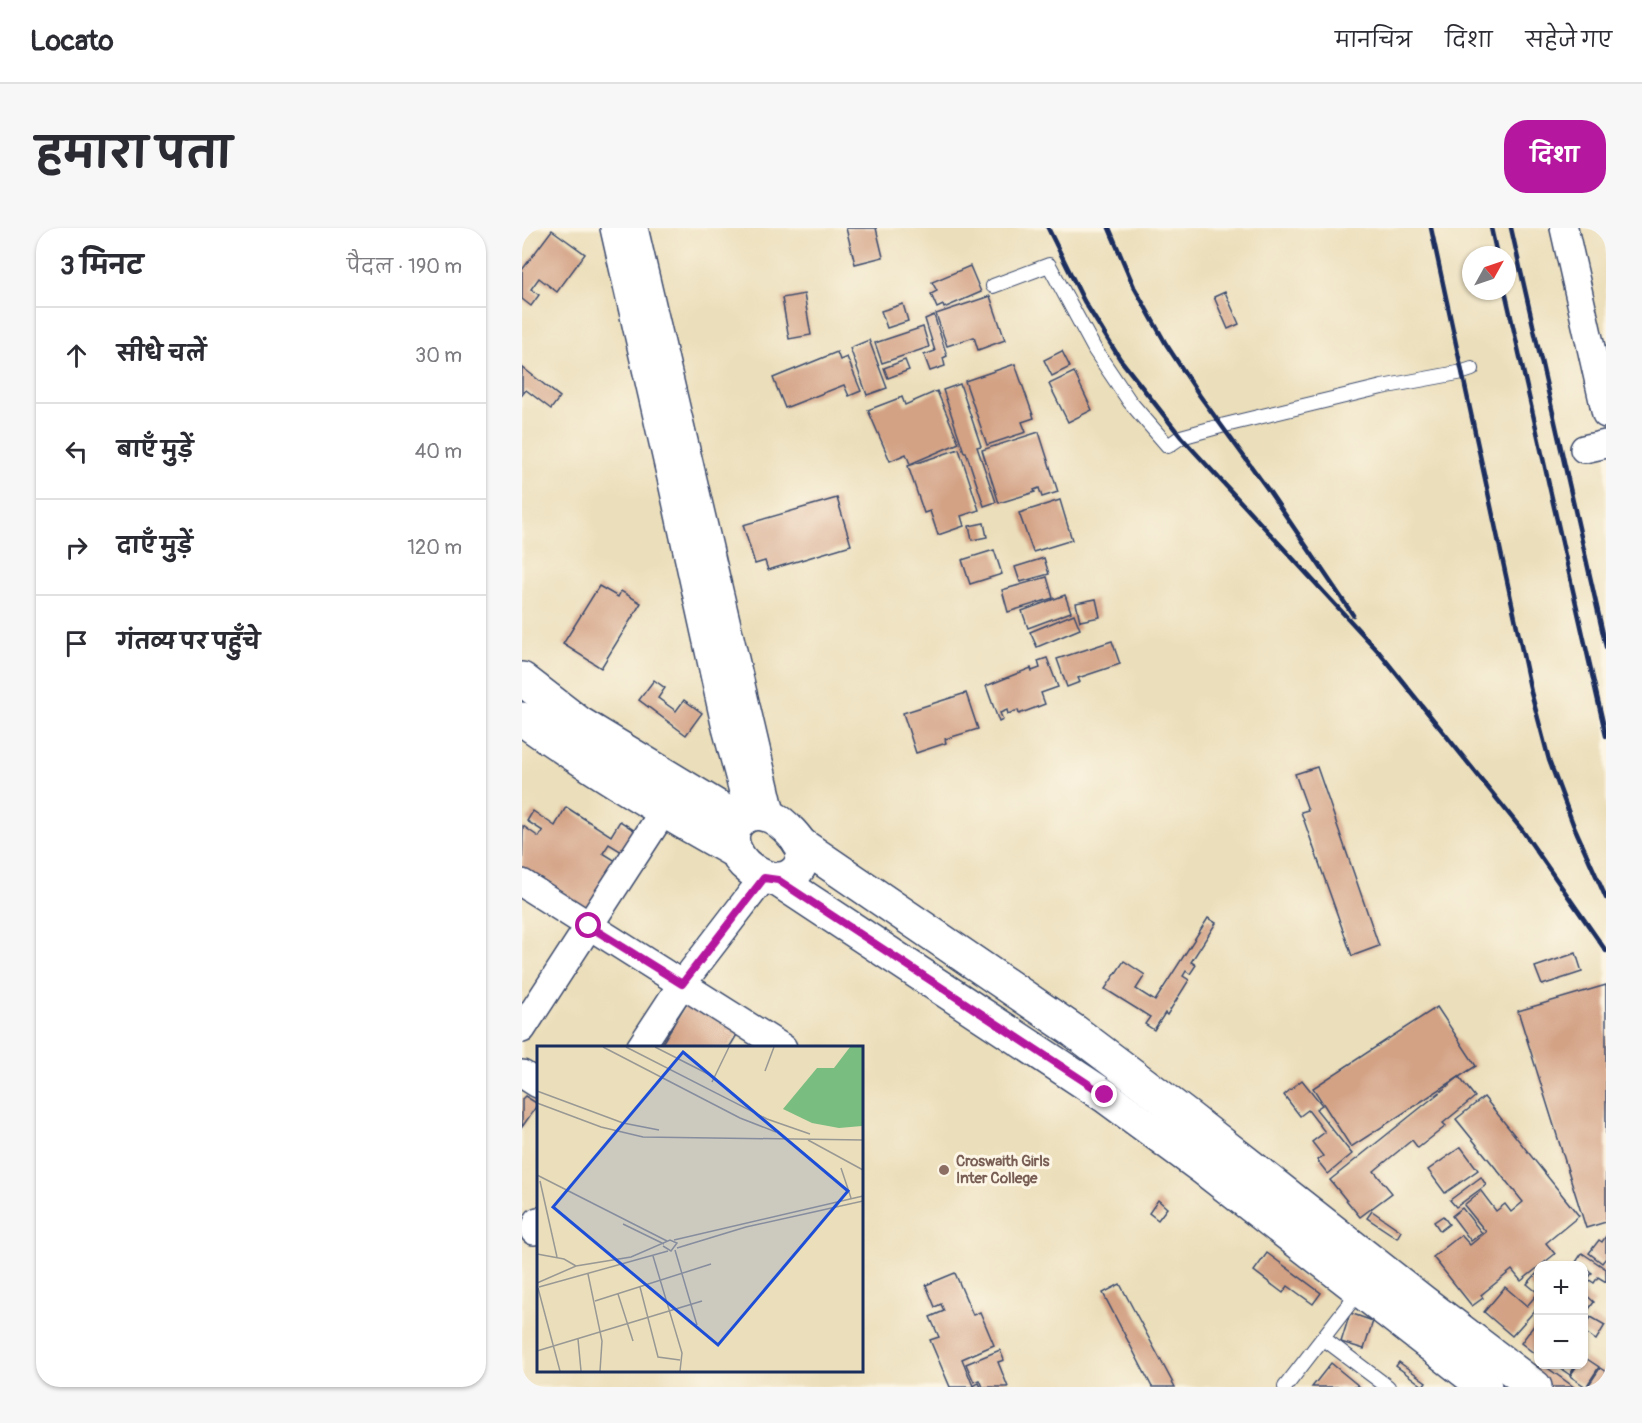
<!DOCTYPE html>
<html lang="hi">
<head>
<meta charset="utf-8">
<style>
  :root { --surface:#fff; --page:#f7f7f7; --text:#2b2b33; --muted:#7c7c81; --line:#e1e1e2; --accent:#b5179e }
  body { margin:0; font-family:Pangolin,"Playpen Sans Deva",sans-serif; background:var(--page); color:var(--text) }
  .controls { position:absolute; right:18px; bottom:18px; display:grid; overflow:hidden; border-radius:12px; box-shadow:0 2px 4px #0004 }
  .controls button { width:54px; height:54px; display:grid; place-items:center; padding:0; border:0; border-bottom:2px solid var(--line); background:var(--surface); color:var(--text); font:30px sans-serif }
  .compass { position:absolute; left:940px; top:18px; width:54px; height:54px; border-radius:50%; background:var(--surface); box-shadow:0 2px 4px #0004; rotate:50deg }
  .stop { position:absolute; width:18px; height:18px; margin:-14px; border:4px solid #b5179e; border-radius:50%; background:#fff }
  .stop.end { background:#b5179e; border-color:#fff; box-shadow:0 2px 6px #0008 }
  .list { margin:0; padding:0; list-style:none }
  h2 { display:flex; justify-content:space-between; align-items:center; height:78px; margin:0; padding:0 24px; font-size:26px }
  h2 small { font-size:20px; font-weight:400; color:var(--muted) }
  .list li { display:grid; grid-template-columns:39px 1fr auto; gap:18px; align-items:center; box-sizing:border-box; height:96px; padding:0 24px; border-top:2px solid var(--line) }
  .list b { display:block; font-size:22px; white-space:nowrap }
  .list em { font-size:20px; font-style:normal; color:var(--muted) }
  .icon { flex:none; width:33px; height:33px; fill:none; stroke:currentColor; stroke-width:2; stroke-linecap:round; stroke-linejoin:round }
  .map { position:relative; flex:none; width:1084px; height:1159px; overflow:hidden; border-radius:24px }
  header { display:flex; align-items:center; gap:36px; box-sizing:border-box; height:84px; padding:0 30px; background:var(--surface); border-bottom:2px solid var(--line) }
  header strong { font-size:28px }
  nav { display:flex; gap:33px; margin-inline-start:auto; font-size:21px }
  .intro { display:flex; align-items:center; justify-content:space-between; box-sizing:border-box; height:144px; padding:0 36px }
  h1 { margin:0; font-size:42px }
  .button { padding:15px 27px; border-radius:24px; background:var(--accent); color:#fff; font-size:21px; font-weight:700 }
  main { display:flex; gap:36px; padding:0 36px }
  aside { flex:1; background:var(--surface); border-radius:24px; box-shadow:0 2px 4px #0004 }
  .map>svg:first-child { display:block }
  .building { fill:#d3a184 }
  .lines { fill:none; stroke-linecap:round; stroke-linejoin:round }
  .service-casing { stroke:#3a496c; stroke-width:16 }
  .minor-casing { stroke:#3a496c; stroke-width:30 }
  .primary-casing { stroke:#3a496c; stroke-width:36 }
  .service { stroke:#fff; stroke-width:14 }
  .minor { stroke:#fff; stroke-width:27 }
  .primary { stroke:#fff; stroke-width:33 }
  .rail { stroke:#1b2f5e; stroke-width:4.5 }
  .route { stroke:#b5179e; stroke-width:8 }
  .education-dot { fill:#8d6e63; stroke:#fcf5e5; stroke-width:2 }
  .labels { text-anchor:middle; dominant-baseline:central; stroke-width:6; stroke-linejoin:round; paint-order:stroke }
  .education-label { font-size:15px; font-weight:bold; fill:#785e54; stroke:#fcf5e5; text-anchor:start }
  .inset-road { fill:none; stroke:#989895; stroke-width:1.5 }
  .view { fill:#1d4ed8; fill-opacity:0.15; stroke:#1d4ed8; stroke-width:3 }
  .inset-edge { fill:none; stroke:#1b2f5e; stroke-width:3 }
</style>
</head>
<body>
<header>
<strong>Locato</strong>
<nav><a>मानचित्र</a><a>दिशा</a><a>सहेजे गए</a></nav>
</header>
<div class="intro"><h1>हमारा पता</h1><a class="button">दिशा</a></div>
<main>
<aside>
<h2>3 मिनट<small>पैदल · 190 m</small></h2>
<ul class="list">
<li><svg class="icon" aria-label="ahead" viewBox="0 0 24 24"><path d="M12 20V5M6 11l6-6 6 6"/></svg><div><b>सीधे चलें</b></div><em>30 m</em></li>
<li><svg class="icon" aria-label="left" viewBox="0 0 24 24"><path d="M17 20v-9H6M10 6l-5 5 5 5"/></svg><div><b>बाएँ मुड़ें</b></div><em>40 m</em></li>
<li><svg class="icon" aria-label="right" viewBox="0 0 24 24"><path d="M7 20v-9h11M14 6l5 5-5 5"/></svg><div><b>दाएँ मुड़ें</b></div><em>120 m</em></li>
<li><svg class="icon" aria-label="arrive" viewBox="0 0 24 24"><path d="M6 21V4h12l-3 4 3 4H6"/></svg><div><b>गंतव्य पर पहुँचे</b></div></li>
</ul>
</aside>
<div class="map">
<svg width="1084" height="1159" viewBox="0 0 1084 1159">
  <rect width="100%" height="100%" fill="#fcf5e5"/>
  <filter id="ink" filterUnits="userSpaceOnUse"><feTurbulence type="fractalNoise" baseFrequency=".0167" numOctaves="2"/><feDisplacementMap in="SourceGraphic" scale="12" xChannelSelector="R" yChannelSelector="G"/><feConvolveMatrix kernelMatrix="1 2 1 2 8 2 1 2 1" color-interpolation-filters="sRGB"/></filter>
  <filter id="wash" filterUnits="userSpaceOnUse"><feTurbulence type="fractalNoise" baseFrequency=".008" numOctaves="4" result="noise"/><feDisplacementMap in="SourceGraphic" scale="24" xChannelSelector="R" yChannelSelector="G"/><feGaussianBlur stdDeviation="1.35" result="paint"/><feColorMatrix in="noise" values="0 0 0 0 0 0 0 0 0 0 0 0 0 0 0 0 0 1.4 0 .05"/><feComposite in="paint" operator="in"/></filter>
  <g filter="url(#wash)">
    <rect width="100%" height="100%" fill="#ebdeba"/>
    <g id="blocks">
      <g class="building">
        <path d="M324,0H354L361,29L333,36Z"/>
        <path d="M30,2L63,26L35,64L17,50L9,61L17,67L9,78L0,71V42Z"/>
        <path d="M448,38L459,64L422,80L421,77L415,80L409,66L415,63L410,54Z"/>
        <path d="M703,64L717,96L706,101L692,69Z"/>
        <path d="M282,66L289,107L267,111L260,70Z"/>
        <path d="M468,68L483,112L456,122L452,109L425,118L414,86Z"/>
        <path d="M381,76L386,93L365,100L359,83Z"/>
        <path d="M412,87L425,128L421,130L423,138L408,143L402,127L413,123L403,91Z"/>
        <path d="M401,99L407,119L360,135L353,115Z"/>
        <path d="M347,112L365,160L345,167L328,120Z"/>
        <path d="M540,123L548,139L530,148L522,132Z"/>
        <path d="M315,124L318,132L325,129L339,163L327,168L322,157L263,180L251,150Z"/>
        <path d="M383,132L387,142L366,150L362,140Z"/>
        <path d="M493,136L512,190L500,194L504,204L465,217L443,153Z"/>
        <path d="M0,139L38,169L29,181L4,162L0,167Z"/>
        <path d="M552,144L570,182L546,194L527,156Z"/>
        <path d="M438,156L459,218L455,219L474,274L462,278L444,224H442L421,162Z"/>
        <path d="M415,163L437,215L388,236L384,226L368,233L346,182L380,169L383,177Z"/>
        <path d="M517,204L536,264L520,269L517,260L512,262L513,264L477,275L460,222Z"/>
        <path d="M437,221L457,282L439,288L442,298L416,307L408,283L402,285L386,238Z"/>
        <path d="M315,270L329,317L246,342L243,333L233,336L221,297Z"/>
        <path d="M538,272L550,312L511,324L497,285Z"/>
        <path d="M462,295L465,309L450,312L447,298Z"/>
        <path d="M472,322L480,346L448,356L440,332Z"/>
        <path d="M522,330L527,346L498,354L493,339Z"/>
        <path d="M525,349L531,370L486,384L480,362Z"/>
        <path d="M77,358L96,369L99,363L119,375L79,440L41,416Z"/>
        <path d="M543,367L549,384L506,400L500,383Z"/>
        <path d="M574,371L578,389L558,393L554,375Z"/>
        <path d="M552,386L558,401L515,419L508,404Z"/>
        <path d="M590,413L598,436L556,450L558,454L545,459L535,431Z"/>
        <path d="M525,430L536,459L519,465L523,476L497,486L496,482L486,486L485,482L478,485L481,492L477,494L464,458L509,440L510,443L518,440L516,433Z"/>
        <path d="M132,452L143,460L136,470L154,483L162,472L180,485L164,507L117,472Z"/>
        <path d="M444,465L456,501L423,511L424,515L394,525L381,485Z"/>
        <path d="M795,539L857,718L830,728L779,584L786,582L773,546Z"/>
        <path d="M44,579L89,608L98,593L121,608L108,629L87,616L81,625L102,638L68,689L0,645L1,598L17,609L21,603L5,593L11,583L33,598Z"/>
        <path d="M686,690L694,695L669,734L674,737L668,746L664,743L661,748L667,752L645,787L643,785L632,802L623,796L628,789L583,761L602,733L623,747L614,761L633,773Z"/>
        <path d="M1054,725L1060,744L1020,757L1013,739Z"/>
        <path d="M1084,757V994L1064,1000L996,783Z"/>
        <path d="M165,774L216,805L207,820H141L138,819Z"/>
        <path d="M915,779L954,838L829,919L791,860Z"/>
        <path d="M937,849L953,869L921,895L924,898L896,920L890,912L852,943L870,965L838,989L808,952Z"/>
        <path d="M780,852L800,877L794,881L830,926L806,946L795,932L801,928L790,914L803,904L786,882L778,888L762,867Z"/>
        <path d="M3,868L16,876L0,899V871Z"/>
        <path d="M962,869L1057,988L1024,1015L1033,1026L999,1053L990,1042L959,1067L961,1070L950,1078L911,1029L939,1007L948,1017L964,1004L942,977L959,963L974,983L983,976L989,984L1001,974L934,891Z"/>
        <path d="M939,919L956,942L923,965L906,942Z"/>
        <path d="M959,949L964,957L934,979L928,972Z"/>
        <path d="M636,972L645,980L636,992L627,985Z"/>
        <path d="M940,980L960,1005L949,1013L930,988Z"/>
        <path d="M850,983L879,1003L875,1010L845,990Z"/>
        <path d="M921,988L927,996L918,1003L912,994Z"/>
        <path d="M1084,1008V1030L1080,1035L1067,1025L1077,1012L1080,1014Z"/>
        <path d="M745,1025L799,1065L791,1076L766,1058L761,1065L732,1043Z"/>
        <path d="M1060,1025L1084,1041V1054L1076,1049L1072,1055L1066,1051L1070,1045L1062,1039V1038L1054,1034Z"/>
        <path d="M1017,1043V1078L990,1108L962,1084L983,1059L1005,1078L1016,1065L1005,1056Z"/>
        <path d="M433,1045L451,1087L458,1084L472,1117L440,1131L451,1158L457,1155L459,1159H428L408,1112L417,1109L408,1089L422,1083L419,1076L413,1079L404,1057Z"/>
        <path d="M598,1056L653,1159H630L581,1065Z"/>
        <path d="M1062,1065L1072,1074L1062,1088Z"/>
        <path d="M828,1085L851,1093L842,1121L819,1114Z"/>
        <path d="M1069,1089L1083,1097L1074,1112L1062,1104V1101Z"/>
        <path d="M1013,1096L1017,1098V1121L1013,1126L999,1115Z"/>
        <path d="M478,1122L482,1132L476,1134L486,1159H461L458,1152L452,1154L444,1136Z"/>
        <path d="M1062,1129L1077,1139L1064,1159L1048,1148L1056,1136H1062Z"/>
        <path d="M877,1134L904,1154L901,1158L874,1138Z"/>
        <path d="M809,1135L838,1159H790Z"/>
        <path d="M1018,1136H1020L1052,1159H1022L1009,1149Z"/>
        <path d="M1032,1136H1054L1048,1147Z"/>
        <path d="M1078,1140L1084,1144V1159H1067L1066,1158Z"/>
      </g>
    </g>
  </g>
  <g filter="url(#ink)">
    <use href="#blocks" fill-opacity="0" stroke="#3a496c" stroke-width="1.5"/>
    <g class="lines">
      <defs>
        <g id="service">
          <path d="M471,58L527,37L573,122L608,174L646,218L659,209L699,198L860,159L941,144L950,141"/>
          <path d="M801,1110L866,1159"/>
          <path d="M763,1159L838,1062"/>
        </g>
        <g id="minor">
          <path d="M92,0L149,250L203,496L227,586"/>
          <path d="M112,0L250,589"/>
          <path d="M1042,0L1084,186"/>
          <path d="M1062,221L1084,216"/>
          <path d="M0,655L261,820"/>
          <path d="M0,801L141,584"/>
          <path d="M118,820L160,756L242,649"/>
          <path d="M0,846L16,856"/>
          <path d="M12,1003L16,993"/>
        </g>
        <g id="primary">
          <path d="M0,451L57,495L217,592"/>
          <path d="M0,491C69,540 140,583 214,624"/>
          <path d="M236,585C241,586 246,587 250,589C260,594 281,614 282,626C282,627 280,634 279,635C277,642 270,648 263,650C246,655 222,641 214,624C204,604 216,587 236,585Z"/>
          <path d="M277,615L552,803L667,890L901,1074L1013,1159"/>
          <path d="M256,652L583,868L681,940L963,1159"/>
        </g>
      </defs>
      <use href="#service" class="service-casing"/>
      <use href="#minor" class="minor-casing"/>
      <use href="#primary" class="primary-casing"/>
      <use href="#service" class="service"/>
      <use href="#minor" class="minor"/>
      <use href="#primary" class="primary"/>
      <g class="rail">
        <path d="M526,0L562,73L598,131L659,209L856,423L1000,602L1084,723"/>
        <path d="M587,0L612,59L644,116L678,168L747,263L831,387"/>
        <path d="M909,0L1009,464L1027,532L1051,596L1084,670"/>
        <path d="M969,0L975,27"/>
        <path d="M989,0L1084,419"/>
        <path d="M983,63L1084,508"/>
      </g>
    </g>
  </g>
  <g class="lines" filter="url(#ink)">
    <path class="route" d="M67,698L160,756L242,650L256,652L583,867"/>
  </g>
  <circle class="education-dot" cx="422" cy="942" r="6"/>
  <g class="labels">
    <g class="education-label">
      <text x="434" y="933">Croswaith Girls<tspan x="434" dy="17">Inter College</tspan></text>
    </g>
  </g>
  <g transform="translate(15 818)">
    <rect width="326" height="326" fill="#ebdeba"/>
    <path d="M313,1H325V80L302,82L275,77L246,63L280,22H297Z" fill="#79bd80"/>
    <path class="inset-road" d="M66,1L203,72L239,86M89,1L230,73L273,88M118,1L177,31M228,25L237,1M175,36L192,1M0,45L86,77L122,84M0,57L64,81L106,91L326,94M271,94L326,124M304,122L314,152M0,129L130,195M3,135L20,211M86,178L127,198M137,194L326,150M140,202L209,181L326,155M138,204L160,279M0,208L27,213L39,220M116,210L145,307L143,325M51,228L65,295L63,325M0,237L39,220L94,211L133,194L140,197L134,205L126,200M2,241L131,205M103,241L121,311L143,314M1,242L23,325M81,248L96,295M58,255L174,218M41,293L44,325M0,305L165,255"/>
    <path class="view" d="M146,6L311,145L181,299L16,161Z"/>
    <rect width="326" height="326" class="inset-edge"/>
  </g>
</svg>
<div class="controls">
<button>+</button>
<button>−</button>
</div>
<svg class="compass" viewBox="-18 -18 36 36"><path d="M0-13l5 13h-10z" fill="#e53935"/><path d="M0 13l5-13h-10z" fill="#7c7c81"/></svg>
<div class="stop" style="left:67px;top:698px"></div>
<div class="stop end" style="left:583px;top:867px"></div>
</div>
</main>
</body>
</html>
